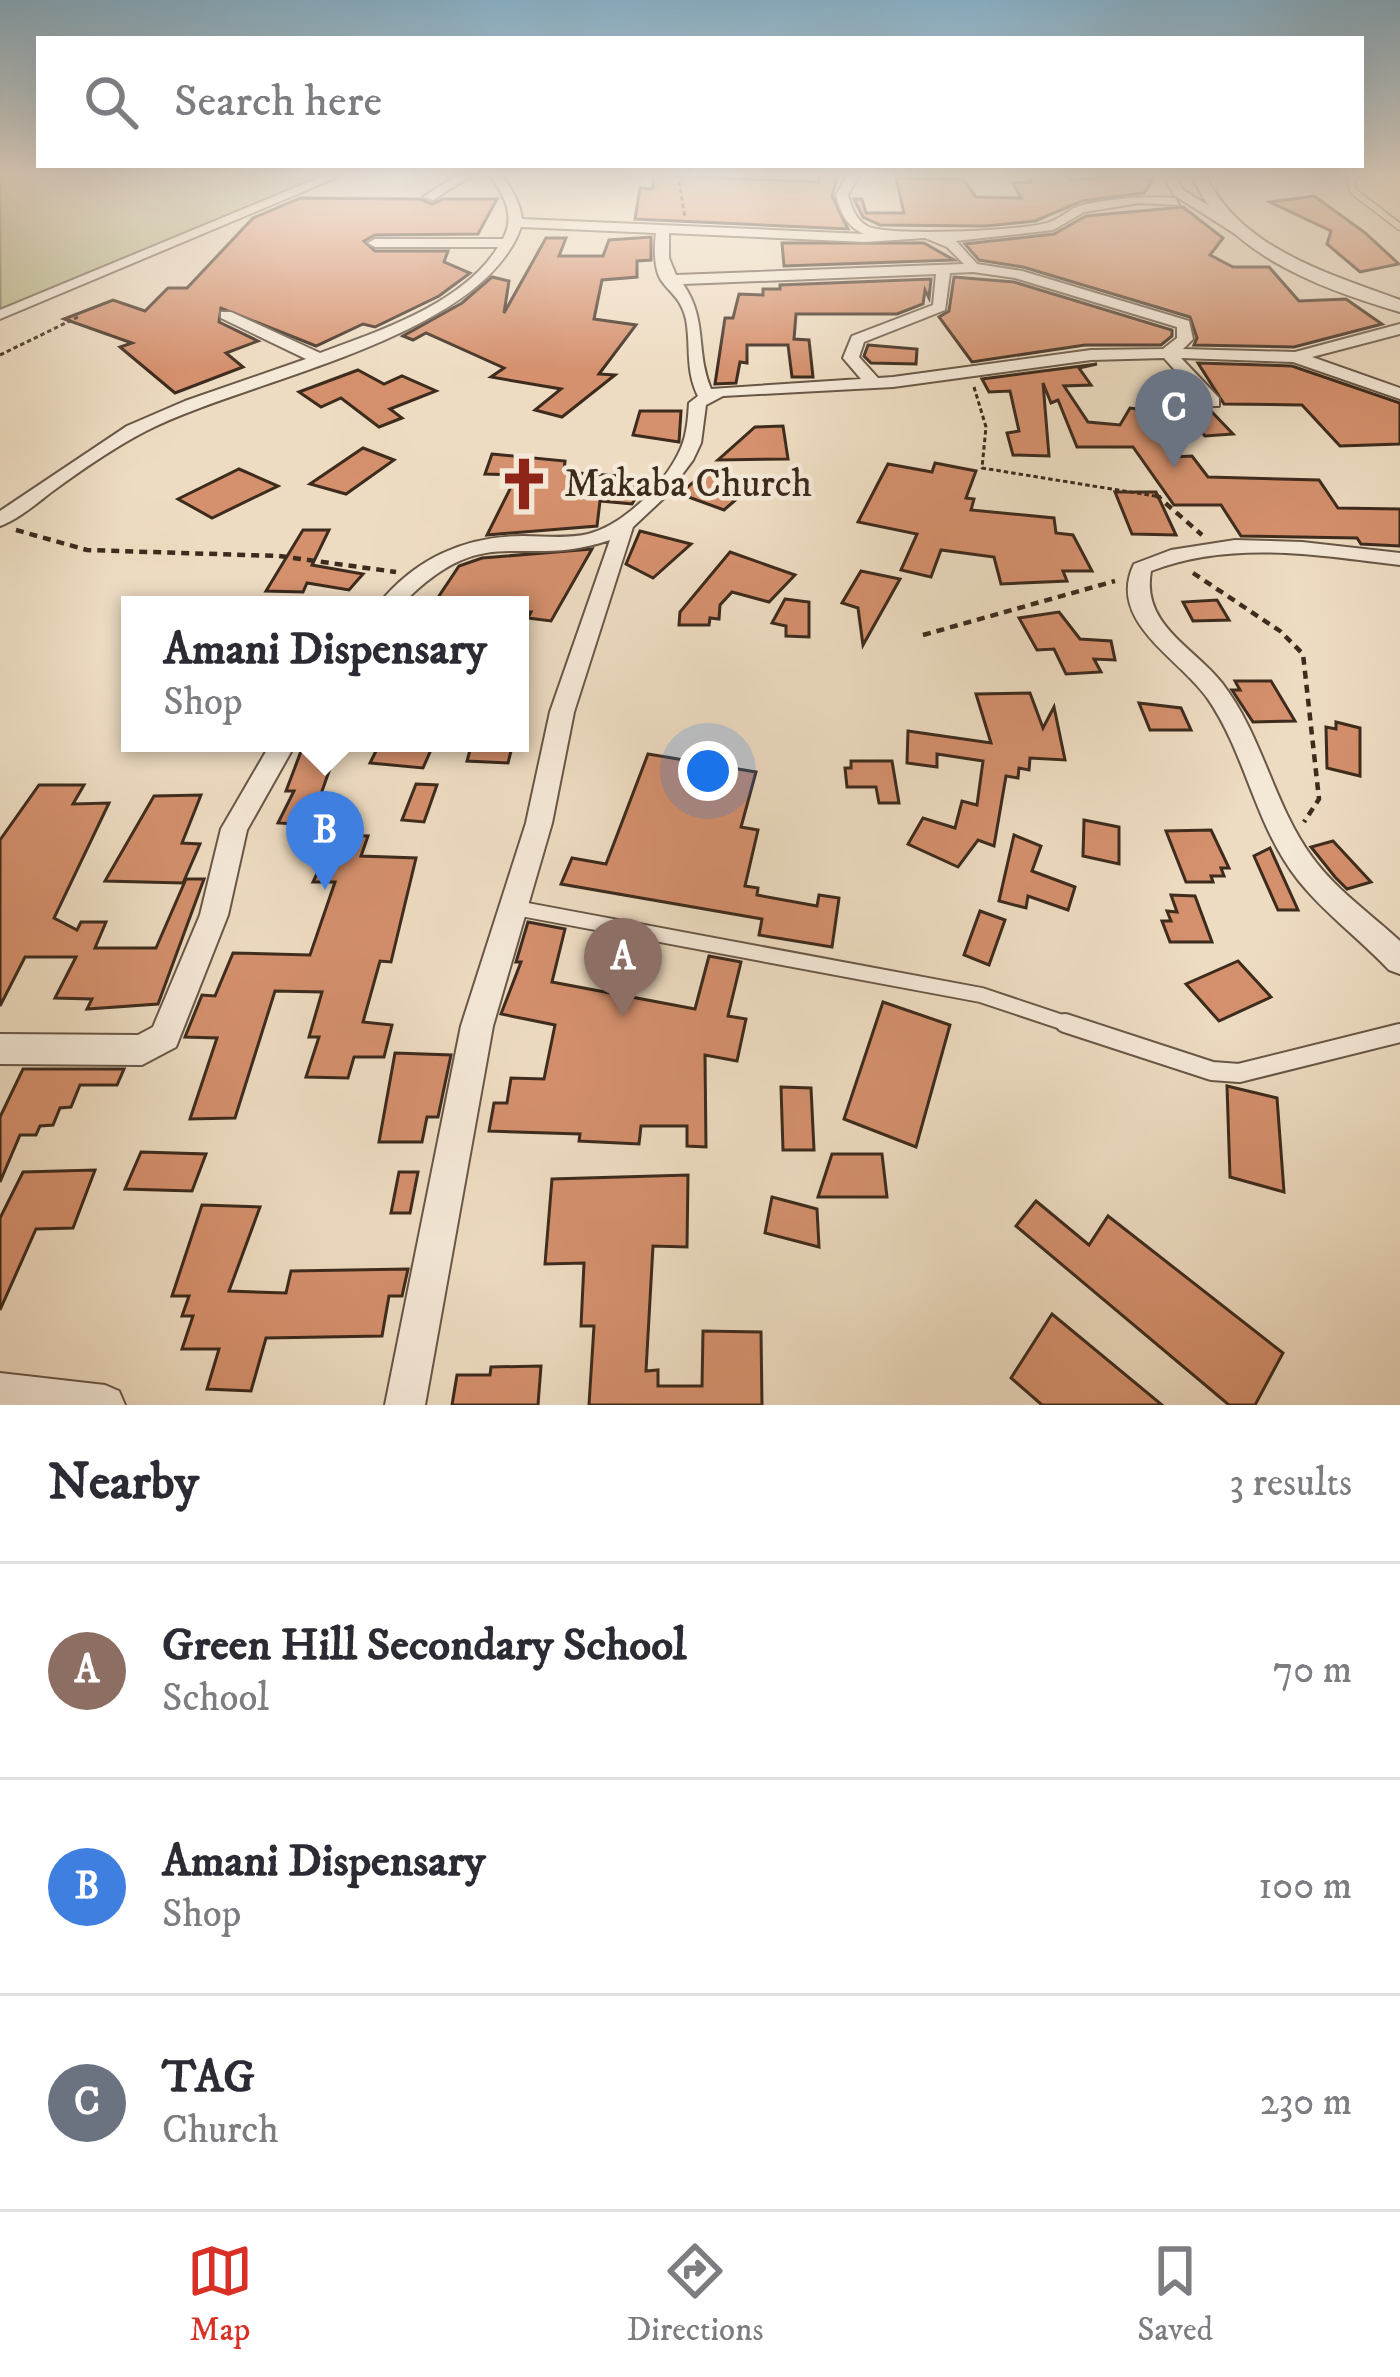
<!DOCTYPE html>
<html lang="en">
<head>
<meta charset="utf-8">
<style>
  :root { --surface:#fff; --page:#f2f2f3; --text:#2b2b33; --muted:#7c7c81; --line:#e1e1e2; --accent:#d93025 }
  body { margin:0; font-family:"IM FELL DW Pica",serif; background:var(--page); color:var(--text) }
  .you { position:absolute; left:708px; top:771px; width:42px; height:42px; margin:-30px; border:9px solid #fff; border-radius:50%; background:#1a73e8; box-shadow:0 0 0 18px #1a73e833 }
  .badge { display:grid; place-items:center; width:78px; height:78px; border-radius:50%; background:var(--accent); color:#fff; font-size:39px; font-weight:700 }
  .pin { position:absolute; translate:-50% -99px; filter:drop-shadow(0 3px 6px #0008) }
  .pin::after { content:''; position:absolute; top:63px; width:42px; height:36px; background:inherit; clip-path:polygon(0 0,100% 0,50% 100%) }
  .popup { position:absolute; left:121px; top:596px; width:408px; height:156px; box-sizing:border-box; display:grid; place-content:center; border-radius:0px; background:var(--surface); filter:drop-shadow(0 3px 9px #0005); font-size:39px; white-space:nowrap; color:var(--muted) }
  .popup b { font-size:45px; color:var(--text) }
  .popup::after { content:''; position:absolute; left:50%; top:100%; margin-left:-24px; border:24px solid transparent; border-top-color:var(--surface) }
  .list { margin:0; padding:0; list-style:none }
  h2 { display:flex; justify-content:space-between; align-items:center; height:156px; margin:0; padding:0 48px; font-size:51px }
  h2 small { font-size:39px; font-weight:400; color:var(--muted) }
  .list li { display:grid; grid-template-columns:78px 1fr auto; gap:36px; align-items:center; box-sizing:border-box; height:216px; padding:0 48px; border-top:3px solid var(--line) }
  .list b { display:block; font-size:45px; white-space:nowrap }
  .list p { margin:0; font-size:39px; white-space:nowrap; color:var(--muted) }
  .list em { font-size:39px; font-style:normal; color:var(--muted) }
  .icon { flex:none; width:66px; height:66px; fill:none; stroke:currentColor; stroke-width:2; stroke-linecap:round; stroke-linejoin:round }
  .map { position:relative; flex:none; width:1400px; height:1405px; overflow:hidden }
  .search { position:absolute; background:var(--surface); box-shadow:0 12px 48px #0002; left:36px; right:36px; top:36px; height:132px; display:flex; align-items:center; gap:30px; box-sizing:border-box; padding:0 42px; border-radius:0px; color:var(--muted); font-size:45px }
  .sheet { height:804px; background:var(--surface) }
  nav { display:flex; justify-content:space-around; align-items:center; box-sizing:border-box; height:168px; border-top:3px solid var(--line); background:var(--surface); font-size:33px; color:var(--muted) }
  nav a { display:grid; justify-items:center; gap:6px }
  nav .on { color:var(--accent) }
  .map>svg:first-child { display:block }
  .green { fill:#bcbf90; stroke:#7c7556; stroke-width:3 }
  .building { fill:#d5906d; stroke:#3d2b1d; stroke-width:3 }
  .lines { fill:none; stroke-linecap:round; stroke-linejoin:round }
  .service-far2-casing { stroke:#695746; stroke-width:9 }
  .service-far1-casing { stroke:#695746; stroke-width:18 }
  .service-casing { stroke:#695746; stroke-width:22 }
  .minor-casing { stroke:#695746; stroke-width:4 }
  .tertiary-casing { stroke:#695746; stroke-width:4 }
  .path-far1 { stroke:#3d2b1d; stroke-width:3; stroke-dasharray:4.5 3; stroke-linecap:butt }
  .path { stroke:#3d2b1d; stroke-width:4.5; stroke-dasharray:8 6; stroke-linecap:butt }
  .service-far2 { stroke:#f4e8d7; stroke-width:6 }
  .service-far1 { stroke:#f4e8d7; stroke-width:14 }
  .service { stroke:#f4e8d7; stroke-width:18 }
  .minor { fill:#f4e8d7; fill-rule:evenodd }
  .tertiary { fill:#f4e8d7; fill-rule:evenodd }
  .labels { text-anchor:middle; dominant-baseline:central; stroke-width:9; stroke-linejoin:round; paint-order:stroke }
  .far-poi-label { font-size:39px; fill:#3d2b1d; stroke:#f4e8d7; text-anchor:start }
</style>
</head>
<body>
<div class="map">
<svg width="1400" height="1405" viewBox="0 0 1400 1405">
  <rect width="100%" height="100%" fill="#eedcc2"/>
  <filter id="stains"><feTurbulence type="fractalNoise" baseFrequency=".00167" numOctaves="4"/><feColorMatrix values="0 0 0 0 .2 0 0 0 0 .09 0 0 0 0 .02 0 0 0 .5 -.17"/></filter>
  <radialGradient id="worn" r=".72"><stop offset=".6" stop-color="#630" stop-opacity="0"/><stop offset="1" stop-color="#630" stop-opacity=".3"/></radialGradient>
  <path class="green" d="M0,174H333L0,312Z"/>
  <g class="building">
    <path d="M818,174H838L832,196L848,229L635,219L640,188L653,189L654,175L819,182Z"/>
    <path d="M1026,174H1066L1070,180L1135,175L1152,181L1144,193L1082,201L1035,221L986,226L880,225L863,217L854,199H862L866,213H904L896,178L963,179L976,197L1021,198L1013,183L1031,182Z"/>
    <path d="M1314,196L1364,232L1399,264L1360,272L1327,244L1331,231L1270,202Z"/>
    <path d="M300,198L419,199L432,204L443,199H497L478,234L375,235L364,241L375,251H448L444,262L470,273L439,296L375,327L363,324L316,346L221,308L219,322L258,341L226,353L243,367L175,393L120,347L132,343L64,319L113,300L145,311L168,288H187L253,218Z"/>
    <path d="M1183,207L1223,238L1210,255L1233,267H1269L1299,301L1346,299L1382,324L1294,347L1194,345L1197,338L1190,317L1023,267L979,260L965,244L1054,234L1086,216Z"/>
    <path d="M651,237V260L637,261V277L602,280L594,319L636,325L599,374L615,375L562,417L535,410L561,389L491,377L504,368L426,333L413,340L403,336L462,303L492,277L509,281L504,313L546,238H566L559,256H603L609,240Z"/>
    <path d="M782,243H924L954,260L784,266Z"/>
    <path d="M954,277L1014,282L1172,330V336L1161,345H1085L972,362L939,317L949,311Z"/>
    <path d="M931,279L929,298L925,290L923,304L897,314H796L794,339L809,340L813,377H792L788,345H747V363L740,362L736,383L715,384L725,318H733L739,294L763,295V289H780V285Z"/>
    <path d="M868,345L917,349L916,364L871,363L864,356Z"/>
    <path d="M1198,363L1292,366L1400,403V444L1340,446L1302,405L1224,404Z"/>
    <path d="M1097,364L1079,368L1091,385L1064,386L1088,422L1120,425L1130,408L1145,410L1171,457L1192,456L1208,477L1319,480L1338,508L1400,509V546L1361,544L1357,538L1241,536L1221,505H1174L1133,447H1077L1058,400L1051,403L1043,383L1049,456L1013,455L1007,433L1019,431L1010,391L989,392L982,379Z"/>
    <path d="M358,370L384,384L402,376L436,391L390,409L402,418L379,427L341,398L321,407L299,392Z"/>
    <path d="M1202,407L1210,410L1233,434L1205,436L1181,410Z"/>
    <path d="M640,411H681L679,442L633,435Z"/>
    <path d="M783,426L788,459L718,460L755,427Z"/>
    <path d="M363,448L394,460L346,494L310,484Z"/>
    <path d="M492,454L565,461L564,472L648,478L632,504L600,501L597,526L487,535L517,475L485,474Z"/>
    <path d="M935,463L976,471L966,498L974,499L971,510L1054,518L1056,533L1073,535L1092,571H1063L1067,581L1001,584L994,557L941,550L931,577L901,570L917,534L858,522L888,464L932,472Z"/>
    <path d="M239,469L278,486L212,518L178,499Z"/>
    <path d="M708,469L754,484L724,510L680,494Z"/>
    <path d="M1115,492H1156L1176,535L1132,534Z"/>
    <path d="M303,530H329L312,565L363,574L349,590L307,583L303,592L266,591Z"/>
    <path d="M640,531L691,544L653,578L626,564Z"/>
    <path d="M592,549L551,621L528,618L531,612H520V605H433L459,566L482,558Z"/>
    <path d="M730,552L795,575L769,602L732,592L720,605L719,619L710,618L709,625H679L680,612Z"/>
    <path d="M861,571L900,579L863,645L858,608L842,603Z"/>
    <path d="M785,599L809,602V637L786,636V626L772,623Z"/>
    <path d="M1217,600L1229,620L1193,621L1183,602Z"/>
    <path d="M1059,612L1080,639L1111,641L1115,660L1094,659L1101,672L1066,674L1054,649L1037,650L1019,618Z"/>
    <path d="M1235,681H1271L1295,721L1253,722L1232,690H1240Z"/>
    <path d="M1030,693L1043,728L1054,707L1065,760L1030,758L1029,770L1019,768L1018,778L1006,776L994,846L978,840L958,867L908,844L923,818L955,828L962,801L977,805L983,761L937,754V767L907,763L908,731L991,743L976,694Z"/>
    <path d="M1139,703L1181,708L1191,730H1150Z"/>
    <path d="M1336,722L1360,728V776L1327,768L1326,727L1336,729Z"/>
    <path d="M380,743H434L423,768L370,763Z"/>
    <path d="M472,743H513L508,763L467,761Z"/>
    <path d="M303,746H338L310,825L278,823L294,791H286Z"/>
    <path d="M648,754L756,772L741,827L758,830L745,886L758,888L757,895L817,906L819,895L839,898L832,947L759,935L762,919L561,884L572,858L606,864Z"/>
    <path d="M851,761H892L899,803H879L876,787H847L845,768H851Z"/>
    <path d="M416,784L437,785L424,822L402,820Z"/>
    <path d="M39,785H84L73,804L109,803L54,918L77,930L81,922H106L95,948H156L186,879H204L158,1004L87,1009L92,999L55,998L76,957H25L0,1006V840Z"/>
    <path d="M201,795L182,843L200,844L183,883L105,881L154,796Z"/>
    <path d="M1084,820L1119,827V864L1083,856Z"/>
    <path d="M1211,830L1229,868H1221L1224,876H1211L1213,882H1186L1166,831Z"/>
    <path d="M335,835L368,836L361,856L416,858L391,962L380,961L363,1022L392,1025L384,1057H354L348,1078L306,1077L319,1037H309L322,992L275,991L235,1118L190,1119L217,1038L185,1037L202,995L215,996L233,953L310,955L335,882H313Z"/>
    <path d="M1014,835L1041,846L1032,871L1075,887L1068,910L1028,896L1026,908L999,901Z"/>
    <path d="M1333,841L1371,882L1347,889L1335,877L1311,847Z"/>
    <path d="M1270,848L1298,910H1278L1254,856Z"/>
    <path d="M1171,895L1195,896L1212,942H1170L1162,921H1171L1167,911L1177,912Z"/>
    <path d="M980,911L1005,920L989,965L964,955Z"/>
    <path d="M528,922L565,929L552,982L695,1009L709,956L741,962L728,1016L746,1019L737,1061L705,1055L706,1147L687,1146V1126H641L639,1144L579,1141L580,1134L489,1131L494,1103H507L511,1078L544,1079L555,1025L501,1014L521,962H516Z"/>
    <path d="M1238,961L1271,997L1219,1021L1186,984Z"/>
    <path d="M883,1002L950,1025L916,1147L844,1119Z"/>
    <path d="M395,1053L451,1055L438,1117H427L422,1142H379Z"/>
    <path d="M23,1069H124L117,1085H80L71,1107L60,1108L53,1125L40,1126L36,1135H20L0,1182V1117Z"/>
    <path d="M1227,1086L1277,1098L1284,1192L1230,1177Z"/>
    <path d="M781,1087L811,1088L814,1150H783Z"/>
    <path d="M141,1152L206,1154L192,1191L125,1189Z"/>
    <path d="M832,1154H882L887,1197H818Z"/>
    <path d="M95,1170L73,1228L36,1229L0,1310V1218L23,1172Z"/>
    <path d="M399,1172H418L410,1213H391Z"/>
    <path d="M688,1175L687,1247L653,1246L646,1371L658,1370V1386H702L703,1331L761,1332L762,1405H589L594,1326H581L584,1263L545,1264L552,1179Z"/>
    <path d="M772,1197L817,1209L819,1247L765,1233Z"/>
    <path d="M1036,1201L1089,1245L1108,1216L1283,1353L1255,1405H1229L1016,1226Z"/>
    <path d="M202,1205L260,1207L229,1291L286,1293L291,1271L408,1269L402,1296H389L382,1336L266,1338L251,1391L207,1389L219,1349H182L193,1316H182L189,1296H172Z"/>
    <path d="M1052,1314L1162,1405H1042L1011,1378Z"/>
    <path d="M541,1366L538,1405H452L457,1375H490L491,1367Z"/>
  </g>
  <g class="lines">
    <defs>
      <path id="service-far2" d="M1358,174L1351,179L1353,191L1400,227"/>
      <path id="service-far1" d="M516,908L981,995L1074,1026"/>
      <path id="service" d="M1065,1023L1212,1071L1239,1073L1400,1033"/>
      <g id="minor">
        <path d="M328,174H345L0,319V310Z"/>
        <path d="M459,174H474L433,200L423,197Z"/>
        <path d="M489,174H501C511,188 520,202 522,219L864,234C846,226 841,213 836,195L848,174H860L848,195C852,208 855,219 867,226C886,237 1026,231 1050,222C1062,218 1070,208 1083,205C1114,198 1143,196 1175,198L1179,205L1139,203L1084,212L1053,230L956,241L977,264L1022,271L1189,321L1193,339L1183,349L1295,352L1400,324V334L1312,357L1400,388V399L1293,362L1181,358L1219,398V406H1207L1164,358L1091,360L893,387L723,396L706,405L701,443L693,460L666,496L633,527L574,712L552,823L493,1026L425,1405H385L461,1026L526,823L550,712L610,540C518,571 487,517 401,605H378C414,559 465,536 523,536C544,536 567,539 588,534C624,525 666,483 681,448C687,434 688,418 689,403L698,396C685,370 691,346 686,319C681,298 670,293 661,280C654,269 654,247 656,233L521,227C481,340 247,379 146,431C113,448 83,469 53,491C37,503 19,519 0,526V511L127,426L185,401L306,359L221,318V312H231L320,353C379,331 463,304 498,247H375L368,243L375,239H503C516,215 504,195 489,174ZM669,233L865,242L925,238L947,247L964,264L676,275L669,258ZM973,272L1015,278L1177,327V338L1163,349L1091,350L893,377L878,378L859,357L864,342L945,310L950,273ZM936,274L933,305L852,336L843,358L861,379L711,389C695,351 708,320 683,284Z"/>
        <path d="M1163,174H1175L1183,190L1250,231V237H1240L1174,195Z"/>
        <path d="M1235,540L1302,542L1400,553V565C1316,555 1231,540 1151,571C1141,625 1194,647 1222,683C1263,736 1273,804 1312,857C1336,890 1371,914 1400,941V974L1389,970C1360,939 1324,913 1298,880C1255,826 1246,754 1208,699C1180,658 1106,622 1134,564L1171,550Z"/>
        <path d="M271,743H296L247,830L228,915L176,1047L142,1065L0,1064V1034L138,1035L153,1027L200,915L221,829Z"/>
        <path d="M0,1373L105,1385L119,1391L125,1405H0Z"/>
      </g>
      <path id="tertiary" d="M1191,174H1205C1240,249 1328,273 1400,300V312C1321,289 1225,254 1191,174Z"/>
    </defs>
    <use href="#service-far2" class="service-far2-casing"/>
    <use href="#service-far1" class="service-far1-casing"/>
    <use href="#service" class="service-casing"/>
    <use href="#minor" class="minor-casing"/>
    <use href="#tertiary" class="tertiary-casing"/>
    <g class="path-far1">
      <path d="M678,174L685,218"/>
      <path d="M0,355L78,317"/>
      <path d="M974,387L986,427L982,468L1161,497"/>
    </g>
    <g class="path">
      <path d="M1155,494L1202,535"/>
      <path d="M16,530L87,550L279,556L396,572"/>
      <path d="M1193,573L1280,631L1303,654L1319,799L1304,822"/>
      <path d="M923,635L1115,581"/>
    </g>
    <use href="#service-far2" class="service-far2"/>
    <use href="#service-far1" class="service-far1"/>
    <use href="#service" class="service"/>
    <use href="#minor" class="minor"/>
    <use href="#tertiary" class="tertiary"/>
  </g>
  <linearGradient id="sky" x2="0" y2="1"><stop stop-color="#88b7d3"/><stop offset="0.47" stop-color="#f7efe4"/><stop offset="1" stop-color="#f7efe4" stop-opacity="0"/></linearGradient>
  <rect width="1400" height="371" fill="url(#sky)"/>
  <defs>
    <symbol id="church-bare" viewBox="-9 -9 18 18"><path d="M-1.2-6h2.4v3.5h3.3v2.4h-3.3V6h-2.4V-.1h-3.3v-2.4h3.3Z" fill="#8f2418" stroke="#f4e8d7" stroke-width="2.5" paint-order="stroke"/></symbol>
  </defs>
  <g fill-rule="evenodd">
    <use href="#church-bare" x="486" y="446" width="76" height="76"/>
  </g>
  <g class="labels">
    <g class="far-poi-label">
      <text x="564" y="484">Makaba Church</text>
    </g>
  </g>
  <rect width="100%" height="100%" filter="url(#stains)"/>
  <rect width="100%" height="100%" fill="url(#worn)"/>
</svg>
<div class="you"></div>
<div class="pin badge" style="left:623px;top:1017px;background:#8d6e63">A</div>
<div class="pin badge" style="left:325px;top:890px;background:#3f7fe0">B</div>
<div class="popup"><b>Amani Dispensary</b>Shop</div>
<div class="pin badge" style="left:1174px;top:468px;background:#6b7280">C</div>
<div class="search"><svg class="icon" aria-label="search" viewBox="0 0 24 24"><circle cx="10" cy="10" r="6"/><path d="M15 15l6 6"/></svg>Search here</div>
</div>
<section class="sheet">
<h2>Nearby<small>3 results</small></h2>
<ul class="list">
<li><span class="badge" style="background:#8d6e63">A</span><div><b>Green Hill Secondary School</b><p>School</p></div><em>70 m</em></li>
<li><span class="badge" style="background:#3f7fe0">B</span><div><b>Amani Dispensary</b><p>Shop</p></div><em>100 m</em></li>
<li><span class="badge" style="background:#6b7280">C</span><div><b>TAG</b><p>Church</p></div><em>230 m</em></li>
</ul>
</section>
<nav>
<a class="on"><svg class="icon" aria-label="map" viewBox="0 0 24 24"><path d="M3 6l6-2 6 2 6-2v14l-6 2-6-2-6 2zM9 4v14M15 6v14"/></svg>Map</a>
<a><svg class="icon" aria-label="directions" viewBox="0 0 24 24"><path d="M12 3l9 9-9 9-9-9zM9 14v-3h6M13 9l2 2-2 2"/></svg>Directions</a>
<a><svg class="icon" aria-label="saved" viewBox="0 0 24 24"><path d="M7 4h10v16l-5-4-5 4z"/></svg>Saved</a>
</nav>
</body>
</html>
